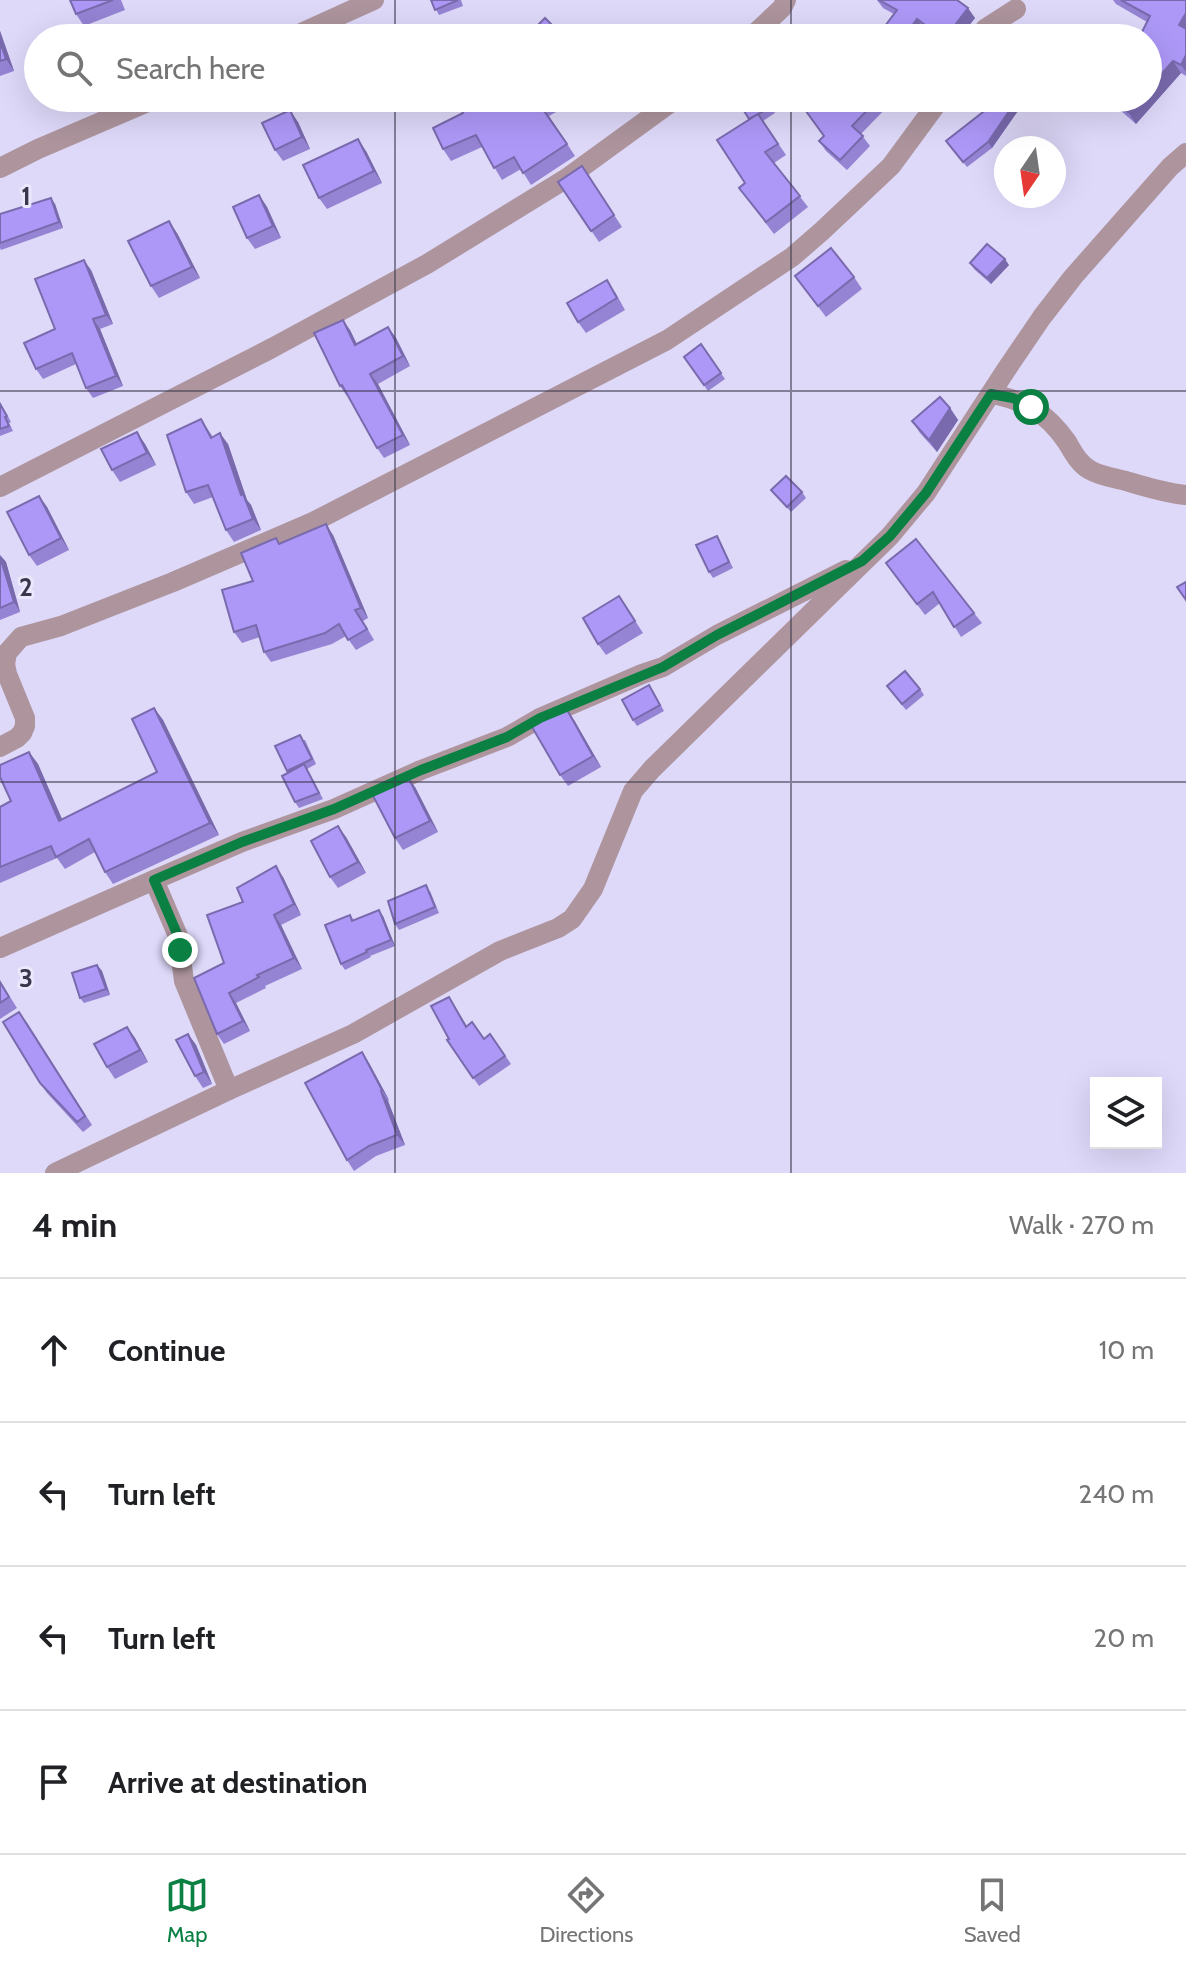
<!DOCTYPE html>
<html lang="en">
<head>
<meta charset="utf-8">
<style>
  :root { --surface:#fff; --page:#f6f6f6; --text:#202124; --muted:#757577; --line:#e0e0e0; --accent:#0b8043 }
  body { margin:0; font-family:Cabin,sans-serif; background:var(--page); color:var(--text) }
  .controls { position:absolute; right:24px; bottom:24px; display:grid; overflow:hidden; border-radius:0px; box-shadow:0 8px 32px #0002 }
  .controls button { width:72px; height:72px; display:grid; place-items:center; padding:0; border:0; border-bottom:2px solid var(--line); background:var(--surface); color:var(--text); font:40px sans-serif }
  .compass { position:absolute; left:994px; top:136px; width:72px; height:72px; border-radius:50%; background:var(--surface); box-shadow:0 8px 32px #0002; rotate:193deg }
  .stop { position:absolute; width:24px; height:24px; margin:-18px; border:6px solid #0b8043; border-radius:50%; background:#fff }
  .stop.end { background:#0b8043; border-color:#fff; box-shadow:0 2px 8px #0008 }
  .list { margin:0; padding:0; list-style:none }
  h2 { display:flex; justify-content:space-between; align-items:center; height:104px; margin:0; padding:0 32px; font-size:34px }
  h2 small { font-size:26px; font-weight:400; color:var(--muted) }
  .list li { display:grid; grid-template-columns:52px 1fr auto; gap:24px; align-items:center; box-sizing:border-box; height:144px; padding:0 32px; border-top:2px solid var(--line) }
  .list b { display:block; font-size:30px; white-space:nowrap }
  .list em { font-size:26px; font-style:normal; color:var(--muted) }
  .icon { flex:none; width:44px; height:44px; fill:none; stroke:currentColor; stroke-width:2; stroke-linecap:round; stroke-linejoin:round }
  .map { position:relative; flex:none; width:1186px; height:1173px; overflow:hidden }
  .search { position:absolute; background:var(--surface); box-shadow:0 8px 32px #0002; left:24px; right:24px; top:24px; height:88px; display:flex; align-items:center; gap:20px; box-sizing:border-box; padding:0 28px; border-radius:44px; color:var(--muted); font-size:30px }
  .sheet { height:680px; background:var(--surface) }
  nav { display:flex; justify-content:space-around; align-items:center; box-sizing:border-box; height:112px; border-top:2px solid var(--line); background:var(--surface); font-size:22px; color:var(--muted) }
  nav a { display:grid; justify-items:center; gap:4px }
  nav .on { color:var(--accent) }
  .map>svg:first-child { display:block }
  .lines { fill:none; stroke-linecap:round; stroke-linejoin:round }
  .minor { stroke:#ad949d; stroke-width:20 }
  .wall { fill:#9583d4 }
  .shaded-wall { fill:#796aad }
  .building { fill:#ad98f7; stroke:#796aad; stroke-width:2 }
  .route { stroke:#0b8043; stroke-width:10 }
  .grid { fill:none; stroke:#3a364b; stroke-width:2; stroke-opacity:0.55 }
  .grid-label { font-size:26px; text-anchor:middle; font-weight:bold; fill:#3a364b; stroke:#ebe7fd; stroke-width:6; stroke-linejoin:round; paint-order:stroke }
</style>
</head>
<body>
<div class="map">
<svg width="1186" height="1173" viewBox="0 0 1186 1173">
  <rect width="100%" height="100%" fill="#ded8f9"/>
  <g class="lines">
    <g class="minor">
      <path d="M290,38L374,0"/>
      <path d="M750,38L782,8L786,0"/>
      <path d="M979,38L985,29L1016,9"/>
      <path d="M0,168L38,149L157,98"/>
      <path d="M991,394C1025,400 1047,413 1067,442C1073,452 1079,464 1090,470C1100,476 1114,478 1126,481C1146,487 1165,493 1186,495"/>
      <path d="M0,487L272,348L427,264L567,178L677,98"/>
      <path d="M0,747L17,738L22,733L25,726V718L7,674L5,664L7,653L21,637L61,626L173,582L313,522L667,340L792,257L822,231L891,166L941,98"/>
      <path d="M0,948L154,880"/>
      <path d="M229,1090L184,981L178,936L154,880L242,842L334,809L421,770L507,737L540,718L642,674L663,667L717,635L846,570"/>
      <path d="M55,1173L229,1090L353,1034L500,951L558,928L572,919L593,889L633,791L652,769L890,536L926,493L1006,370L1042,317L1073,277L1170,167L1186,153"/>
    </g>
  </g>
  <g class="wall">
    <path d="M70,0H121L125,10L84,26L76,14Z"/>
    <path d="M431,0H461L463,6L439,15Z"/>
    <path d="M877,0H957L975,18L959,38H936L924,29L918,38H876L894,14L883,8Z"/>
    <path d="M1113,0H1186V76L1181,73L1136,124L1113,104L1109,98H1148L1147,22L1116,4Z"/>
    <path d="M0,31L14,71L0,76Z"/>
    <path d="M460,98H569L572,103L549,116L575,156L531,185L521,169L502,180L482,147L451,161L443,149L463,113V104Z"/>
    <path d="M765,98L775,113L763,121L786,155L774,163L808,207L774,234L739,188L745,183L749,119Z"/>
    <path d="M817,98H888L891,103L861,134L870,146L847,170L826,151L819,141L824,136Z"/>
    <path d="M1001,98H1027L992,148L967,167L946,141Z"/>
    <path d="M298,122L310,149L283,161L275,150Z"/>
    <path d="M366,151L382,183L327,209L319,198Z"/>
    <path d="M582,166L622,227L599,242L558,182Z"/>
    <path d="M259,195L267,207L281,238L255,249L247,238Z"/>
    <path d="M55,204L63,228L1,250L0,248V214Z"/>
    <path d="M177,233L200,278L159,298L151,286Z"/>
    <path d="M970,263L1009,265L991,284L974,269Z"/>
    <path d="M91,270L113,324L100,329L123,386L93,398L86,388L76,364L43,379L36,369L55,329Z"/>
    <path d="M795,276L854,277L862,289L826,317Z"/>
    <path d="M615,292L625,310L586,333L578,322Z"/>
    <path d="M388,327L396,338L410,366L378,384L410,445L384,458L377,448L348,396H347L340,386L350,330L357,344Z"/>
    <path d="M701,344L725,379L708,391L684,357Z"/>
    <path d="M0,402L11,422L9,423L13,431L0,436Z"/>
    <path d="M950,408L958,420L937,452L920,433L912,421Z"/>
    <path d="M201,419L213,437L228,444L247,500L251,505L261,530L234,542L226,530L213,497L194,504L186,492Z"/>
    <path d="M145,444L156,465L120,482L112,470Z"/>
    <path d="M771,490L802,492L806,498L791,512Z"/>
    <path d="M39,496L47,507L69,550L37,566L29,555Z"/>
    <path d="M333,535L368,618L363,621L374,640L356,650L346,636L332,644L271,662L264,652L260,637L242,643L234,632L253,581L280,543Z"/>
    <path d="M717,536L733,568L713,578L709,572Z"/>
    <path d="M0,555L6,562L20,612L0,620Z"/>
    <path d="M886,563L974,613L982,623L961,637L940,603L925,615Z"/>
    <path d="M619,596L643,633L606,655L598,644Z"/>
    <path d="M887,686L920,689L924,695L906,710Z"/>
    <path d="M653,691L664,711L637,726L633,720Z"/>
    <path d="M154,708L163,720L219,835L113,884L105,872L95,852L65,869L57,858L0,883V807L11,801L29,752L38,764L62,819L157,772Z"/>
    <path d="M574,720L601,767L568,786L560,775Z"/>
    <path d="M305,740L316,764L307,769L323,799L299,808L295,802L288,772L275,746Z"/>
    <path d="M415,787L438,832L403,850L395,838Z"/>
    <path d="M346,837L366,873L338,888L330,877Z"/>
    <path d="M283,877L301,915L281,925L302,969L265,986L266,988L236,1003L250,1031L224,1044L217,1034L224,963Z"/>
    <path d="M430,891L439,913L399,930L395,924Z"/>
    <path d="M350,915L354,920L383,916L395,946L370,956L371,957L345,970L341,964Z"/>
    <path d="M97,965L102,971L110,995L84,1003L80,998Z"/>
    <path d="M0,981L17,1008L0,1019Z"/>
    <path d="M449,997L467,1026L484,1039L490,1034L511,1064L479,1086L447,1040L449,1039Z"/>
    <path d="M26,1021L92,1125L83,1132L47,1093L40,1083Z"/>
    <path d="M127,1027L135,1038L148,1062L115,1079L107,1067Z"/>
    <path d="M188,1034L196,1045L212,1084L203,1088L195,1076Z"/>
    <path d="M369,1063L389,1100L388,1101L405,1145L376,1156L354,1171L347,1160Z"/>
  </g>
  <g class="shaded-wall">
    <path d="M968,8L975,18L959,38H945Z"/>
    <path d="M1186,13V36L1179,25Z"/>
    <path d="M917,19L924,29L918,38H903Z"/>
    <path d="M0,31L14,71L6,59L0,42Z"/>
    <path d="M1186,55V72L1181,65Z"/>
    <path d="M1173,61L1181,73L1136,124L1128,112L1140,98H1148V89Z"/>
    <path d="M1018,98H1027L992,148L988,142Z"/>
    <path d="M290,110L298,122L310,149L302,137Z"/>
    <path d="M358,139L366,151L382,183L374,171Z"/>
    <path d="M259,195L267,207L281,238L273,226Z"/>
    <path d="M51,198L55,204L63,228L59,222Z"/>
    <path d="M169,221L177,233L200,278L192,267Z"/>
    <path d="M1005,259L1009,265L991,284L987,278Z"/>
    <path d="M84,260L91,270L113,324L106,315Z"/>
    <path d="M93,319L100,329L123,386L116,376Z"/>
    <path d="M343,320L350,330L362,356L355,345Z"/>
    <path d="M388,327L396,338L410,366L403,356Z"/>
    <path d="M370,374L378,384L410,445L403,435Z"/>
    <path d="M950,408L958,420L937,452L929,440Z"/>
    <path d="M137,432L145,444L156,465L147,453Z"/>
    <path d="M220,433L228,444L247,500L251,505L261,530L253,519L241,495Z"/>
    <path d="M39,496L47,507L69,550L61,538Z"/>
    <path d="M326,524L333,535L368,618L361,608Z"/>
    <path d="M0,555L6,562L20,612L14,602Z"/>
    <path d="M154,708L163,720L219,835L210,823Z"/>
    <path d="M566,708L574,720L601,767L593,756Z"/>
    <path d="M29,752L38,764L68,833L59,821Z"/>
    <path d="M407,775L415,787L438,832L430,821Z"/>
    <path d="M338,826L346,837L366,873L358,862Z"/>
    <path d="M276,866L283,877L301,915L294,904Z"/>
    <path d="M379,910L383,916L395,946L391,940Z"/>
    <path d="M274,915L281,925L302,969L294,958Z"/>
    <path d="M97,965L102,971L110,995L106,989Z"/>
    <path d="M229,993L236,1003L250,1031L243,1021Z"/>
    <path d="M127,1027L135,1038L148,1062L140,1050Z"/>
    <path d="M188,1034L196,1045L212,1084L204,1072Z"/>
    <path d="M362,1052L369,1063L389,1100L382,1090Z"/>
    <path d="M381,1091L388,1101L405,1145L397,1135Z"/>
  </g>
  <g class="building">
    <path d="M70,0H113L76,14Z"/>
    <path d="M431,0H458L435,10Z"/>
    <path d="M879,0H957L968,8L945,38H942L917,19L903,38H876L897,10Z"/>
    <path d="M1121,0H1186V13L1179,25L1186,29V55L1181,65L1173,61L1148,89V38H1139L1150,16Z"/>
    <path d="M545,18L560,33L555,38H525Z"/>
    <path d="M0,42L6,59L0,61Z"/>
    <path d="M460,98H553L540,105L567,144L523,173L514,157L494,168L476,135L443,149L433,128L463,113L459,106L463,104Z"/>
    <path d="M736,98H765L771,107L749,119Z"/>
    <path d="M817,98H879L852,126L863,136L840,160L819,141L824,136L803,107Z"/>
    <path d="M1001,98H1018L988,142L963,162L946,141Z"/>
    <path d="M1112,98H1140L1128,112Z"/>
    <path d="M290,110L302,137L275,150L262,123Z"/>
    <path d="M758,114L778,144L765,152L800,196L766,222L739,188L745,183L717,140Z"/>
    <path d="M358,139L374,171L319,198L303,165Z"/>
    <path d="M582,166L614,215L591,231L558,182Z"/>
    <path d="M259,195L273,226L247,238L233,207Z"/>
    <path d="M51,198L59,222L0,243V214Z"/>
    <path d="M169,221L192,267L151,286L128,241Z"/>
    <path d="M987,244L1005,259L987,278L970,263Z"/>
    <path d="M831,248L854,277L818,306L795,276Z"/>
    <path d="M84,260L106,315L93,319L116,376L86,388L72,353L36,369L24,343L55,329L35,279Z"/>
    <path d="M607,280L617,298L578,322L567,303Z"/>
    <path d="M343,320L355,345L388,327L403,356L370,374L403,435L377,448L342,385L340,386L314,333Z"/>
    <path d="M701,344L721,373L704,385L684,357Z"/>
    <path d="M940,397L950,408L929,440L912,421Z"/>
    <path d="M0,404L7,416L5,417L9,426L0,429Z"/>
    <path d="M201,419L211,438L220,433L241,495L243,494L253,519L226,530L208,485L186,492L167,435Z"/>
    <path d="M137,432L147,453L112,470L101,449Z"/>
    <path d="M786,476L802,492L787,507L771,490Z"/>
    <path d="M39,496L61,538L29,555L7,512Z"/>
    <path d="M326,524L361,608L355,610L367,629L348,640L339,624L325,633L264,652L256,625L234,632L222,590L253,581L241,553L276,538L279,544Z"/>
    <path d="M717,536L729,562L709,572L696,545Z"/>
    <path d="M916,539L974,613L954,627L933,592L917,604L886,563Z"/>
    <path d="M0,557L14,602L0,608Z"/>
    <path d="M1186,582V600L1177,587Z"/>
    <path d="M619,596L635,621L598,644L583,618Z"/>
    <path d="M905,671L920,689L902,704L887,686Z"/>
    <path d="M649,685L660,705L633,720L622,700Z"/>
    <path d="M154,708L210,823L105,872L89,839L56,857L51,846L0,867V807L11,801L0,777V765L29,752L59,821L157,772L132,719Z"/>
    <path d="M566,708L593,756L560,775L532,727Z"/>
    <path d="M300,735L312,759L287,771L275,746Z"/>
    <path d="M304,764L319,793L295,802L282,776Z"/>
    <path d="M407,775L430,821L395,838L371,792Z"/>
    <path d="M338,826L358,862L330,877L311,841Z"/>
    <path d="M276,866L294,904L274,915L294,958L257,975L259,977L229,993L243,1021L217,1034L194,978L224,963L207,915L243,902L237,888Z"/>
    <path d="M426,885L435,907L395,924L388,901Z"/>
    <path d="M379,910L391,940L366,950L367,952L341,964L325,925L350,915L352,921Z"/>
    <path d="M97,965L106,989L80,998L72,973Z"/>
    <path d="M0,982L9,997L0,1003Z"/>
    <path d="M449,997L466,1027L472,1022L484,1039L490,1034L505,1056L473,1078L447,1040L449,1039L431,1006Z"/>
    <path d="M19,1012L85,1116L77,1122L40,1083L3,1022Z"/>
    <path d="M127,1027L140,1050L107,1067L94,1044Z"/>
    <path d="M188,1034L204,1072L195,1076L176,1040Z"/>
    <path d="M362,1052L382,1090L381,1091L397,1135L369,1146L347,1160L305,1083Z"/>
  </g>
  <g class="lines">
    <path class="route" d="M180,950L178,936L154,880L242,842L334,809L421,770L507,737L540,718L663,667L717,635L862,561L890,536L926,493L991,394L1013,398L1031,407"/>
  </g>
  <path class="grid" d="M395,0V38M791,0V38M395,98V1173M791,98V1173M0,391H1186M0,782H1186"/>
  <g class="grid-label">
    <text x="26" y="205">1</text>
    <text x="26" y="596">2</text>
    <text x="26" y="987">3</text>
  </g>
</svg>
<div class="controls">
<button><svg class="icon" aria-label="layers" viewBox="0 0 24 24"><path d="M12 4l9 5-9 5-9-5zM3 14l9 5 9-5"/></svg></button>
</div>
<svg class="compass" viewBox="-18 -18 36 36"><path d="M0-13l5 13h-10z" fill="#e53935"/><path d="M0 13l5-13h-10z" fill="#757577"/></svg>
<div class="stop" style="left:1031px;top:407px"></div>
<div class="stop end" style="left:180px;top:950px"></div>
<div class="search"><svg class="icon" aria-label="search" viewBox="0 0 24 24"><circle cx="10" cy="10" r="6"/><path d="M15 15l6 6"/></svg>Search here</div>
</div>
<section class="sheet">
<h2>4 min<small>Walk · 270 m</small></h2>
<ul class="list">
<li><svg class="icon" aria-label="ahead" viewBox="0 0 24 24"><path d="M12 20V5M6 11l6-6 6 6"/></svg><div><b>Continue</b></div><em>10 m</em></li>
<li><svg class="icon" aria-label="left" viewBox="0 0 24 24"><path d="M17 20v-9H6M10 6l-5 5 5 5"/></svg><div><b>Turn left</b></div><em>240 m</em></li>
<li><svg class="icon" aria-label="left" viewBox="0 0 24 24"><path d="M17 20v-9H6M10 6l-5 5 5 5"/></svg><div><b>Turn left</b></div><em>20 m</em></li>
<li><svg class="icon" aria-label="arrive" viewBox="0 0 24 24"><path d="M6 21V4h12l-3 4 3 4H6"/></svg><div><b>Arrive at destination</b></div></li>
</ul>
</section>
<nav>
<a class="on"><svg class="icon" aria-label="map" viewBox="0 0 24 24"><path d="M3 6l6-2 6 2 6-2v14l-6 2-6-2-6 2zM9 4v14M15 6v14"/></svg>Map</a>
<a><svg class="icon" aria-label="directions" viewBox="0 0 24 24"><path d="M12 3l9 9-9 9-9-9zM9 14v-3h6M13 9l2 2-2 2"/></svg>Directions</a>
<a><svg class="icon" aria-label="saved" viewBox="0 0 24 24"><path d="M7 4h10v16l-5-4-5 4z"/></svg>Saved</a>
</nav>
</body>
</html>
